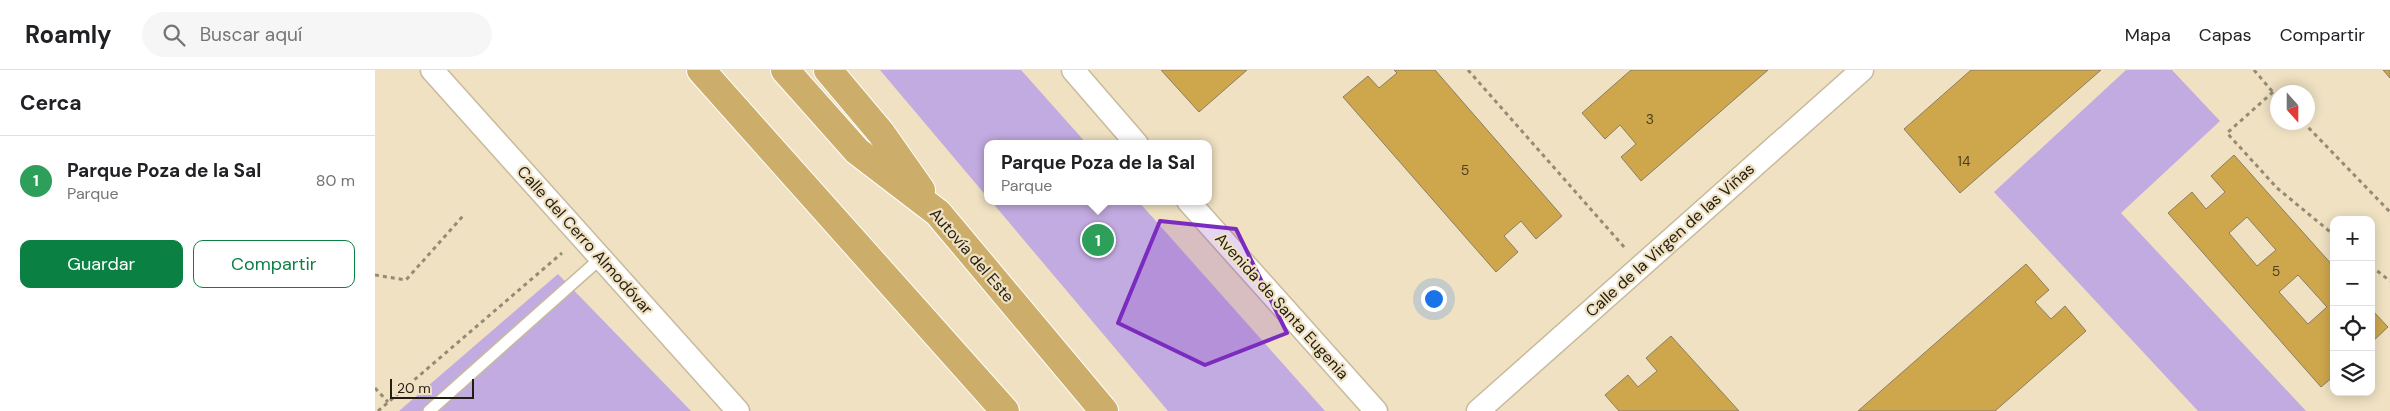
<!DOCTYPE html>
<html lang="es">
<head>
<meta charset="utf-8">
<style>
  :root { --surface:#fff; --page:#f6f6f6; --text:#202124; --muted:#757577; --line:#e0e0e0; --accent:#0b8043 }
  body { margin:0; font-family:"DM Sans",sans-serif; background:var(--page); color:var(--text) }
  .controls { position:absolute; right:15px; bottom:15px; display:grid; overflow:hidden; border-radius:10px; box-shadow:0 2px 12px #0003 }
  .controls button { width:45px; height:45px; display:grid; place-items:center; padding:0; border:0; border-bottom:1px solid var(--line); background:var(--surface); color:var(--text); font:25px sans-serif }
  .compass { position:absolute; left:1895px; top:15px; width:45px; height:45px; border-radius:50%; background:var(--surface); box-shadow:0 2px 12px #0003; rotate:159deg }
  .scale { position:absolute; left:15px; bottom:12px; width:84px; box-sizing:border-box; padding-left:5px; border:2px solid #221d11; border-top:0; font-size:14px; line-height:18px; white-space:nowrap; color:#221d11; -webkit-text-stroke:4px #efe1c2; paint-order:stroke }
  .you { position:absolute; left:1058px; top:228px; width:18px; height:18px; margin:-12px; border:4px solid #fff; border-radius:50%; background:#1a73e8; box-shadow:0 0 0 8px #1a73e833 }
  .badge { display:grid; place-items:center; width:32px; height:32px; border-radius:50%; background:var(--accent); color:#fff; font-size:16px; font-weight:700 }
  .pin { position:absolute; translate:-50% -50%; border:2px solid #fff; box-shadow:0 1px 5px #0006 }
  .popup { position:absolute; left:609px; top:70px; width:228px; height:65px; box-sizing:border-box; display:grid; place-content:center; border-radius:10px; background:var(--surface); filter:drop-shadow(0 1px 4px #0005); font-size:16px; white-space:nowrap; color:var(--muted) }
  .popup b { font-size:19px; color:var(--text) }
  .popup::after { content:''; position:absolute; left:50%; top:100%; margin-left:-10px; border:10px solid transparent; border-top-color:var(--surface) }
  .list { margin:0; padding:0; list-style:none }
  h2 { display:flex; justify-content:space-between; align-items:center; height:65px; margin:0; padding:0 20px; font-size:21px }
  h2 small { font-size:16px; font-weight:400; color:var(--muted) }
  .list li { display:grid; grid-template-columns:32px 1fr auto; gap:15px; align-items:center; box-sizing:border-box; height:90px; padding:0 20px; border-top:1px solid var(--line) }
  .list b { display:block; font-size:19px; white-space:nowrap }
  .list p { margin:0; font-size:16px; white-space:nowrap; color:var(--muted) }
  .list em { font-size:16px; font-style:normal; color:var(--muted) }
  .actions { display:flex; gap:10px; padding:15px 20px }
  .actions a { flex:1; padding:11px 0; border:1px solid var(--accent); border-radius:10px; text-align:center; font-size:18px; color:var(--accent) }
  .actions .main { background:var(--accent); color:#fff }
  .icon { flex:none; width:28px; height:28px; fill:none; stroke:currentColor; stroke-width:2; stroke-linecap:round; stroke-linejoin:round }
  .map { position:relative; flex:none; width:2015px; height:341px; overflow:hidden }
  header { display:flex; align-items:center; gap:30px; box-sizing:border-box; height:70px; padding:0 25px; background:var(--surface); border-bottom:1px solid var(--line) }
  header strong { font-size:24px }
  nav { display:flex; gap:28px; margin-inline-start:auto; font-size:18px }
  .search { width:350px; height:45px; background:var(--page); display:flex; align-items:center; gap:12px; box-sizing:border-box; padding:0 18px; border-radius:28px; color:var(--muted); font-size:19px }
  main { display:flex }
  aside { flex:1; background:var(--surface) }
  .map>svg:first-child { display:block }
  .green { fill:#c2abe0 }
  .building { fill:#cea74c; stroke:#8b7d61; fill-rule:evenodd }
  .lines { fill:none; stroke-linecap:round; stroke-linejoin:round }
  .service-casing { stroke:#c8ba9c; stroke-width:14 }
  .minor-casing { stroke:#c8ba9c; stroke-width:25 }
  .motorway-casing { stroke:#fff; stroke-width:30 }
  .path { stroke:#958b75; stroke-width:3; stroke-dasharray:4 4; stroke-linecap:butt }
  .service { stroke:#fff; stroke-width:11 }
  .minor { stroke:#fff; stroke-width:22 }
  .motorway { stroke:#ccad69; stroke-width:28 }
  .marked { fill:#7b2cbf; fill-opacity:0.2; stroke:#7b2cbf; stroke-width:4; stroke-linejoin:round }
  .labels { text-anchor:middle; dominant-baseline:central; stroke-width:4.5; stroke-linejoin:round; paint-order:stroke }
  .number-label { font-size:14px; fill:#4d4020 }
  .street-label { font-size:16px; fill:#221d11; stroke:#efe1c2 }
</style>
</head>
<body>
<header>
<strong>Roamly</strong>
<div class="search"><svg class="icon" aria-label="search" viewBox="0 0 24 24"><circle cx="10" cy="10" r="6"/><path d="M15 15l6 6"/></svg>Buscar aquí</div>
<nav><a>Mapa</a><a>Capas</a><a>Compartir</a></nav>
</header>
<main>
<aside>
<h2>Cerca<small></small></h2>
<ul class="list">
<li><span class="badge" style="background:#2e9e5b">1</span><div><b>Parque Poza de la Sal</b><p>Parque</p></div><em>80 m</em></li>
</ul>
<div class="actions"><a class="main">Guardar</a><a>Compartir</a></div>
</aside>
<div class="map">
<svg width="2015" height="341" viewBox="0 0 2015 341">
  <rect width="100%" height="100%" fill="#efe1c2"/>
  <g class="green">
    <path d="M505,0H646L712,74H613V128Z"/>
    <path d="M1751,0H1797L1845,51L1746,143L1931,341H1823L1619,122Z"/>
    <path d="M616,131H763L950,341H793Z"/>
    <path d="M183,204L316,341H24Z"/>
  </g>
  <g class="building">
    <path d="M786,0H872L824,42Z"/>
    <path d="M1019,0H1060L1187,146L1161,169L1146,151L1129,166L1143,182L1121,202L968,27L993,6L1004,18L1022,3Z"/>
    <path d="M1256,0H1393L1266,111L1246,87L1261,74L1245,55L1230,69L1207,43Z"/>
    <path d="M1596,0H1726L1585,123L1529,59Z"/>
    <path d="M2008,0H2015V8Z"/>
    <path d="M1859,85L1959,197V275L1955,278L1959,283V306L1946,317L1793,143L1817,122L1831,139L1850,122L1836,106ZM1872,147L1901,180L1882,196L1854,163ZM1923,205L1952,237L1933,254L1904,222Z"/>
    <path d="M1651,194L1674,220L1660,232L1676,249L1690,236L1711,261L1620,341H1483Z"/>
    <path d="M1996,239L2013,257L1996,273Z"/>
    <path d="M1296,266L1364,341H1244L1230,325L1253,305L1263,317L1282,301L1271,288Z"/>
  </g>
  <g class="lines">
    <defs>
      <path id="service" d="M54,341L226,188"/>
      <g id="minor">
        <path d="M57,0L363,341"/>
        <path d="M698,0L762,74"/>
        <path d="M813,131L1001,341"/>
        <path d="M1103,341L1487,0"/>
      </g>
      <g id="motorway">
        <path d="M326,0L630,341"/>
        <path d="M410,0L482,81L563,143L729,341"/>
        <path d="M453,0L506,63L546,120"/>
      </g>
    </defs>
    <use href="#service" class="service-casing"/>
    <use href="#minor" class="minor-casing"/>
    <use href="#motorway" class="motorway-casing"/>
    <g class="path">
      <path d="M1093,0L1250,178"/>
      <path d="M1879,0L1902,27"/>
      <path d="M1898,22L1852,63L1902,118L1959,165"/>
      <path d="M1928,52L2015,142"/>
      <path d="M1996,196L2015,211"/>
      <path d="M0,205L31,210L88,146"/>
      <path d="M0,318L13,332"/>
      <path d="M3,341L187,183"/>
    </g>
    <use href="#service" class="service"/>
    <use href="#minor" class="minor"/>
    <use href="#motorway" class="motorway"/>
  </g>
  <path class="marked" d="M785,151L861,159L912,263L830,295L743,253Z"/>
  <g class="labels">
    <g class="number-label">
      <text x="1275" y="49">3</text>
      <text x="1589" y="91">14</text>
      <text x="1090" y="100">5</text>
      <text x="1901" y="201">5</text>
    </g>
    <g class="street-label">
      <text transform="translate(210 170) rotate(48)">Calle del Cerro Almodóvar</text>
      <text transform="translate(1295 170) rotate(-42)">Calle de la Virgen de las Viñas</text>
      <text transform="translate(597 185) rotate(49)">Autovía del Este</text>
      <text transform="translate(907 236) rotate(48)">Avenida de Santa Eugenia</text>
    </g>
  </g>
</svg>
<div class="controls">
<button>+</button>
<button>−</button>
<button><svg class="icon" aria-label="locate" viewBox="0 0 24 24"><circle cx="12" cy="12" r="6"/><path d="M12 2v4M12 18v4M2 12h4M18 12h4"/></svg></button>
<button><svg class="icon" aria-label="layers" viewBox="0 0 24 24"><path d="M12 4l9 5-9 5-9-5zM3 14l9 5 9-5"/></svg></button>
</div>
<svg class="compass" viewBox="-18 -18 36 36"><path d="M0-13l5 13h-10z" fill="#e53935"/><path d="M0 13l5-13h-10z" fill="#757577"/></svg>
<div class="scale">20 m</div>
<div class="you"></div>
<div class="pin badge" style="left:723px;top:170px;background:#2e9e5b">1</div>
<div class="popup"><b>Parque Poza de la Sal</b>Parque</div>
</div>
</main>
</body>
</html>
